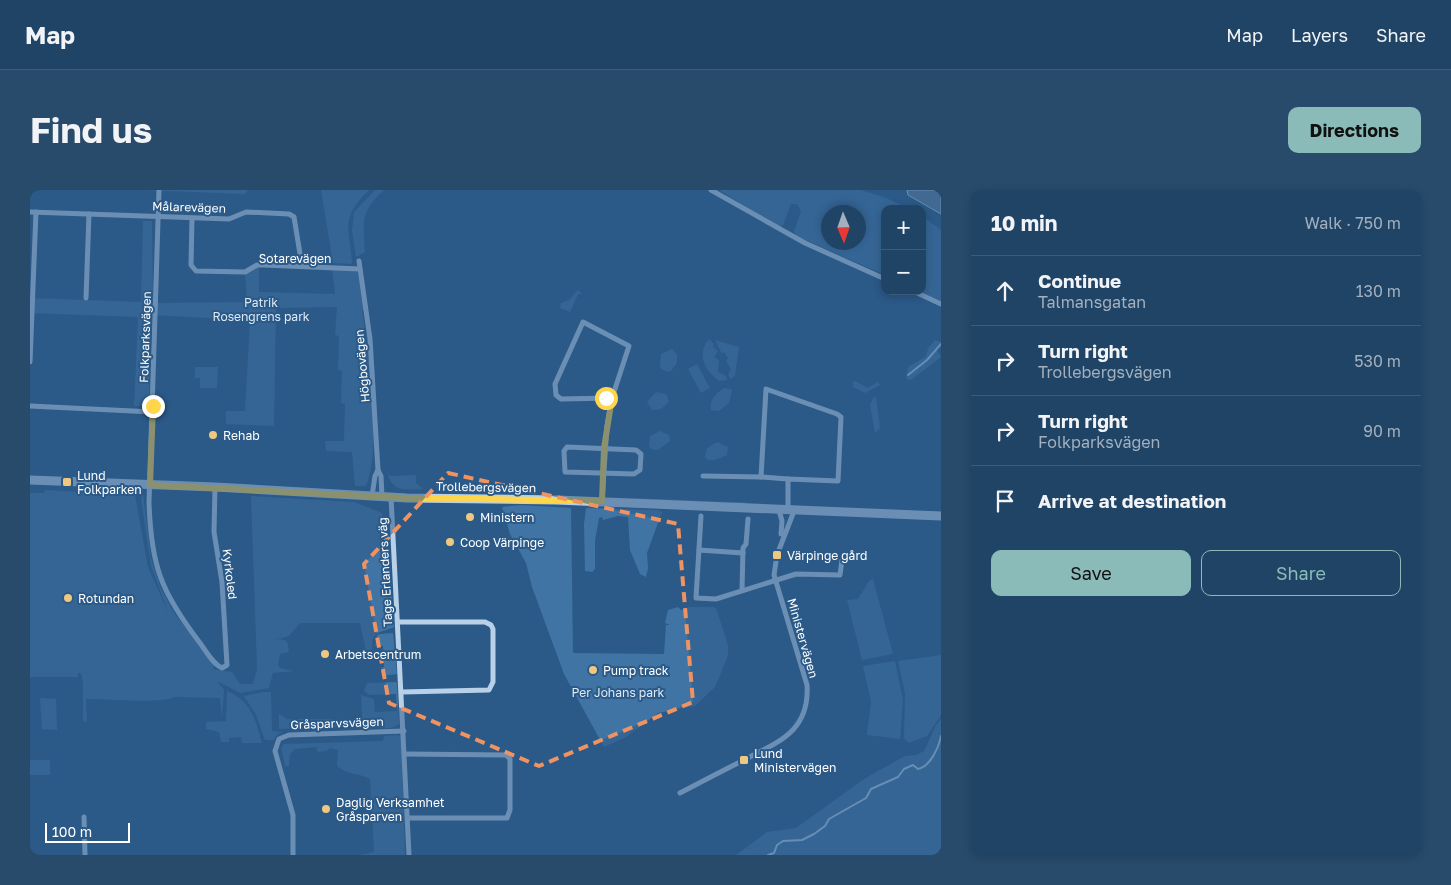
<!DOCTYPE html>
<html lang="en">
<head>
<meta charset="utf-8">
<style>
  :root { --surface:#204466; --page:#284b6c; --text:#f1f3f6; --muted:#a2b0bf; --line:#3d5c7a; --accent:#8bbbb9 }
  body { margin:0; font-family:"Golos Text",sans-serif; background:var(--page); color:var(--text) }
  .controls { position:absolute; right:15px; top:15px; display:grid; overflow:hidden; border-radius:10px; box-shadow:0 2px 8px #0003 }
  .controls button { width:45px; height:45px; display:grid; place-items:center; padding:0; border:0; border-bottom:1px solid var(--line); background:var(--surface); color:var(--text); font:25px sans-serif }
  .compass { position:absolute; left:791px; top:15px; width:45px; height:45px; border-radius:50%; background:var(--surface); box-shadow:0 2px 8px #0003; rotate:178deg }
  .scale { position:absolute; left:15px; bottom:12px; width:85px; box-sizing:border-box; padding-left:5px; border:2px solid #fff; border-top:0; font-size:14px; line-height:18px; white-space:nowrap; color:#fff; -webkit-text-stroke:4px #2b5a88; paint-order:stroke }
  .stop { position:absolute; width:15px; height:15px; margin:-11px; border:4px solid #ffd54a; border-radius:50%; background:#fff }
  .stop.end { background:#ffd54a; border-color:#fff; box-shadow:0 1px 5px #0008 }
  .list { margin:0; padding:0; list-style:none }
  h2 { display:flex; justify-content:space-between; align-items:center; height:65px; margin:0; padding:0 20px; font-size:21px }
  h2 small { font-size:16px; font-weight:400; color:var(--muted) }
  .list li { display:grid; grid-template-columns:32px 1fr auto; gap:15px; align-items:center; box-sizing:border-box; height:70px; padding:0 20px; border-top:1px solid var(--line) }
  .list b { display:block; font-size:19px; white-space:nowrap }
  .list p { margin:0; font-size:16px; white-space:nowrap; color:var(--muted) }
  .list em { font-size:16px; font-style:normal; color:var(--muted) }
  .actions { display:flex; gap:10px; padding:15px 20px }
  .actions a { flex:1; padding:11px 0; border:1px solid var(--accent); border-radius:10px; text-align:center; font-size:18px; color:var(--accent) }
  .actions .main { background:var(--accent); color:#111 }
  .icon { flex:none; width:28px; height:28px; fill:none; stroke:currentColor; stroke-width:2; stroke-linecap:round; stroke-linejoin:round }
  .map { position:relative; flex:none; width:911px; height:665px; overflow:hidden; border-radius:10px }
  header { display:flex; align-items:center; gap:30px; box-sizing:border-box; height:70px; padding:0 25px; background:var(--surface); border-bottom:1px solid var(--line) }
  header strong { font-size:24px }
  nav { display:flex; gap:28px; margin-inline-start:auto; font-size:18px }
  .intro { display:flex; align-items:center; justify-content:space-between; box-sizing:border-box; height:120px; padding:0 30px }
  h1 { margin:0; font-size:35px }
  .button { padding:12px 22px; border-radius:10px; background:var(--accent); color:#111; font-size:18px; font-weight:700 }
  main { display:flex; gap:30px; padding:0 30px }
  aside { flex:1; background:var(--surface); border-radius:10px; box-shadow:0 2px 8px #0003 }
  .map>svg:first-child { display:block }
  .green { fill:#4074a4; fill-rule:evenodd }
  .water { fill:#5e7d9c; stroke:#adcce8 }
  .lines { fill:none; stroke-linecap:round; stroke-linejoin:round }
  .stream { stroke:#adcce8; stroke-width:2 }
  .minor { stroke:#b8d1e8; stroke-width:5 }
  .tertiary { stroke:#b8d1e8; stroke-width:9 }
  .route { stroke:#ffd54a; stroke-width:6 }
  .marked { fill:none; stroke:#f09361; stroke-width:4; stroke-dasharray:10 6; stroke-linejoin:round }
  .poi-dot { fill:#eec880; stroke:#2b5a88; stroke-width:2 }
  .labels { text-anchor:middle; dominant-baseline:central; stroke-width:4; stroke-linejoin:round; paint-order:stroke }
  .street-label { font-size:12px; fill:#fff; stroke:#2b5a88 }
  .park-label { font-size:12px; fill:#dceaf7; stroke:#2b5a88 }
  .poi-label { font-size:12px; fill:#fff; stroke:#2b5a88; text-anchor:start }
</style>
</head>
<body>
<header>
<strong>Map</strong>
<nav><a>Map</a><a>Layers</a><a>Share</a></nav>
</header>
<div class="intro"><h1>Find us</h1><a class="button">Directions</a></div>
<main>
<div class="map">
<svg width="911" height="665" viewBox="0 0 911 665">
  <rect width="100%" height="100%" fill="#2b5a88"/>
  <g class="green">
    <path d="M113,0H218L215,4Z"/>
    <path d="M291,0H339C309,29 320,38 322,74L303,73Z"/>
    <path d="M345,0H354C330,22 333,31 335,62L326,67L322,41L324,22Z"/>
    <path d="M689,0H831L856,8L880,19H855V85L767,46L764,42L771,21L767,14H761L753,35L748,36ZM798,22H828V52H798Z"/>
    <path d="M892,26L911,40V111L889,101H892Z"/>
    <path d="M113,31H122L123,113L217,112L215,82L229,75V102L305,104L302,78L330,79L337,120H332C338,162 352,259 336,296H325L322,262L296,261L295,251H314L315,214L311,213L312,181L308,180L309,146L305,145L307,117L246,118L244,236L196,234V221H215L220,130L120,125L119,216H104L108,127L0,123V108L111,112Z"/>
    <path d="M548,100L552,104H548L540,122L530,118L531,113L539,110Z"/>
    <path d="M680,150L684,154L683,157L688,161L684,167L689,170L688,182L696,186L697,190L689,191C676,181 667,167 677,151Z"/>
    <path d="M685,150L709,157L705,186L700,189L698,184L701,179L696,171L698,168L694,162L692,164Z"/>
    <path d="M905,150L911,152V156L907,160L911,167L881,190L876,189L878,177L895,167L899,157Z"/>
    <path d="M642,159L647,165V173L641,181L637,182L630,178L631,164Z"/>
    <path d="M667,174L680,198L671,203L658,179Z"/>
    <path d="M165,177H188L187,198H170V188H165Z"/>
    <path d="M825,191L838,198L848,192L850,195L835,203L823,197L822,193Z"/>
    <path d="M694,198L701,199L702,201L699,213L689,221L681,220C679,210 686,203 694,198Z"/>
    <path d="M626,202L636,204L639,212L631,219L622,220L617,212Z"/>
    <path d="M846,207L850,238L845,243L840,215L843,208Z"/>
    <path d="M630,241L639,245L640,251L628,260L621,259L619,256L620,246Z"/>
    <path d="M687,252L698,257L697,265L685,270H678L675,267L677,258Z"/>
    <path d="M358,282L360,286L386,285V293L393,299C377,300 360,302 358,282Z"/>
    <path d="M15,300L105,305L118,377L139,424L121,376L111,309L113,303L121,368L130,396L144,423L185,475L183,479L202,482L210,494H223L227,479L221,306L324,312L352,323L358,342L364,437C351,443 341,440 342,459L336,461L330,433H270L259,446L240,451L250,449L257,451L259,462L250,464L248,475L250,478L264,481L243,483L239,498L210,503L187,491L194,500L192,529L190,508L144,507C132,514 74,509 56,509L57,531L55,532L53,530V493L51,483H48V487H0V303H14Z"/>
    <path d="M580,307L700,312H715V315Z"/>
    <path d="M490,315L541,318L543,463L634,464L636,435H640L635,433L638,420L648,417L651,420H657L658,417H683L686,418L698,455V466L685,497L665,516L628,523L596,547L574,557L534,484L502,397L496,373L480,344L472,317Z"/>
    <path d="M556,318L628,320L632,322L617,363L618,378L616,387L610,384L600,360L598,327L588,326L573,330L572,327L569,328L565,351V379L562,382L555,381L554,334Z"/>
    <path d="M843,389L863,464L832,470L817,410L828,409L839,391Z"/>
    <path d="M363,443L367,484L352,486L351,477H354L353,456H345L347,445L350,444Z"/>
    <path d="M911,465V525L897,546L879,553L874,548L875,503L868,471Z"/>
    <path d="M865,471L873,510L870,549L837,545L841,512L833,476Z"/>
    <path d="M365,492L367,493L369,534L362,538H320V529L332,528L331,505L344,509L345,522L367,521L366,504L339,505L334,501L337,493Z"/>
    <path d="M197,501C222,512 225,528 232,553H212L211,547L199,548V552H191L189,542L176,539V532L196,531Z"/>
    <path d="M234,502H241L242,541L253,542L248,544L243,550H235L226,525L214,506Z"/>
    <path d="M10,508L26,509L27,540L12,539Z"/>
    <path d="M249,524L257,529H310V537L249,539Z"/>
    <path d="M911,529V665H803L805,661L803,665H706L737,642L766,638L834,589L875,566L886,565L894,561L906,535Z"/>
    <path d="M368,545L371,547L375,665H330L344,662L340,589C330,583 316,585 307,576L308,560L300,558L296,561L288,562L286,557L265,559L260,564L259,576H255L251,557L254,554L353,551L354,546Z"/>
    <rect x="0" y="570" width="20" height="15"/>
  </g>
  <path class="water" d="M877,0H911V24L878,5Z"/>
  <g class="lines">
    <g class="stream">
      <path d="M878,185L897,170L911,154"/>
      <path d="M738,665L744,663L747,655L753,651L772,650L784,644L795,636L799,629L836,608L841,599L868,587L874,579L883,575L888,579C900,577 909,557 911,546"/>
    </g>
    <g class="minor">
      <path d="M129,0L119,312C121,376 131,402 170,453C176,461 183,474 192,478L197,475L192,392L184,342L185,297"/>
      <path d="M681,0L775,53L855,89"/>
      <path d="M0,22L199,29L216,22L259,24L264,27L272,76"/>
      <path d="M162,29L161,75L166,81L215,82L227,75H234L330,79"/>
      <path d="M329,71L340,149L348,280"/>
      <path d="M883,101L911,114"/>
      <path d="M56,108L59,24"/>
      <path d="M0,172L6,22"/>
      <path d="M0,216L123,222"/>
      <path d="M537,257L606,260L611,264L610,280L604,284L535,282L534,261Z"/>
      <path d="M673,286L731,287L736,199L807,224L811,227L808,291L758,289V321"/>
      <path d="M731,287L758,289"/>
      <path d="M342,306L345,286L348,280L351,286L352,307"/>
      <path d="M361,307L379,665"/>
      <path d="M572,311L577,236L582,208L599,156L553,132L525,194L526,205L531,209L582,208"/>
      <path d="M749,320L752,331L751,344"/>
      <path d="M671,326L666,408L686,409L766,384L810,385L812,370"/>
      <path d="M669,360L713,363"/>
      <path d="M712,400L713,358L716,354L718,329"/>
      <path d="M368,432H455L461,435L463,439V492L459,500L372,502"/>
      <path d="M375,564L476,565L480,569V620L477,628H378"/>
      <path d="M650,603C671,592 692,581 712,571C748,552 780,542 777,495L744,385L747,365L764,321"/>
      <path d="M54,627L55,665"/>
      <path d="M263,665V625L245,561L249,549L259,545L374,541"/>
    </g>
    <path class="tertiary" d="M0,290L185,297L377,308L527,310L911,326"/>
  </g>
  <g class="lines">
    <path class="route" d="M123,216L120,295L377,308L572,311L574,258L582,208H576"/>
  </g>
  <path d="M0 0H911V665H0ZM418,283L648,334L663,512L509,576L359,513L334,374Z" fill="#2b5a88" fill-opacity=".55" fill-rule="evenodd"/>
  <path class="marked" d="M418,283L648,334L663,512L509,576L359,513L334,374Z"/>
  <g class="poi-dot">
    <circle cx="183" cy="245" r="5"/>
    <rect x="32" y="287" width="10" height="10" rx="2.5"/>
    <circle cx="440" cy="327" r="5"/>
    <circle cx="420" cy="352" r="5"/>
    <rect x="742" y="360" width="10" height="10" rx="2.5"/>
    <circle cx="38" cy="408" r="5"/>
    <circle cx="295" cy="464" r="5"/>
    <circle cx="563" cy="480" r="5"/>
    <rect x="709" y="565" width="10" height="10" rx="2.5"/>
    <circle cx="296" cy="619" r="5"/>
  </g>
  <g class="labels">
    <g class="street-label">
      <text transform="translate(159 17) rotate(2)">Målarevägen</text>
      <text x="265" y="68">Sotarevägen</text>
      <text transform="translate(115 147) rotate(-88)">Folkparksvägen</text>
      <text transform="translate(332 176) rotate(-95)">Högbovägen</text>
      <text transform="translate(456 297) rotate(1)">Trollebergsvägen</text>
      <text transform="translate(355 382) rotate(-93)">Tage Erlanders väg</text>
      <text transform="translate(200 384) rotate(83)">Kyrkoled</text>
      <text transform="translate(773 448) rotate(74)">Ministervägen</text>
      <text transform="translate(307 533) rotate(-2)">Gråsparvsvägen</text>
    </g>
    <g class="park-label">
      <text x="231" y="112">Patrik<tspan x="231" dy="14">Rosengrens park</tspan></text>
      <text x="588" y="502">Per Johans park</text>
    </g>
    <g class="poi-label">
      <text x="193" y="245">Rehab</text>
      <text x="47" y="285">Lund<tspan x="47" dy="14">Folkparken</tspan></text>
      <text x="450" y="327">Ministern</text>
      <text x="430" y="352">Coop Värpinge</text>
      <text x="757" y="365">Värpinge gård</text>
      <text x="48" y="408">Rotundan</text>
      <text x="305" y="464">Arbetscentrum</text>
      <text x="573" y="480">Pump track</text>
      <text x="724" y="563">Lund<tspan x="724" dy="14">Ministervägen</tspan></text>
      <text x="306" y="612">Daglig Verksamhet<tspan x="306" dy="14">Gråsparven</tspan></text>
    </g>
  </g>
</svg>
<div class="controls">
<button>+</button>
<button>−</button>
</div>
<svg class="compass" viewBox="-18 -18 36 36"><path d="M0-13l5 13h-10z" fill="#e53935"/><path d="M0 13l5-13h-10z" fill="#a2b0bf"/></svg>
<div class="scale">100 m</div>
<div class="stop" style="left:576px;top:208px"></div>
<div class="stop end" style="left:123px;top:216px"></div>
</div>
<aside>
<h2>10 min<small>Walk · 750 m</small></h2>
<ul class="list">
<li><svg class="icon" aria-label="ahead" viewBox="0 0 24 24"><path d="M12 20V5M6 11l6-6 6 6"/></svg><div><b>Continue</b><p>Talmansgatan</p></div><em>130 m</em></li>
<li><svg class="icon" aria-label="right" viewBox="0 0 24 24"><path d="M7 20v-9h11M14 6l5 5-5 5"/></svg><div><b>Turn right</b><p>Trollebergsvägen</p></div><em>530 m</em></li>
<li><svg class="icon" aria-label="right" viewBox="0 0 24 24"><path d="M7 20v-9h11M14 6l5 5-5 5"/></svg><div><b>Turn right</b><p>Folkparksvägen</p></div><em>90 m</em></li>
<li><svg class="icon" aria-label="arrive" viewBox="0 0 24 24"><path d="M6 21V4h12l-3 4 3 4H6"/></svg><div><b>Arrive at destination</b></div></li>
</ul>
<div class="actions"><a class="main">Save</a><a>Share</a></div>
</aside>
</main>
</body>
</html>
